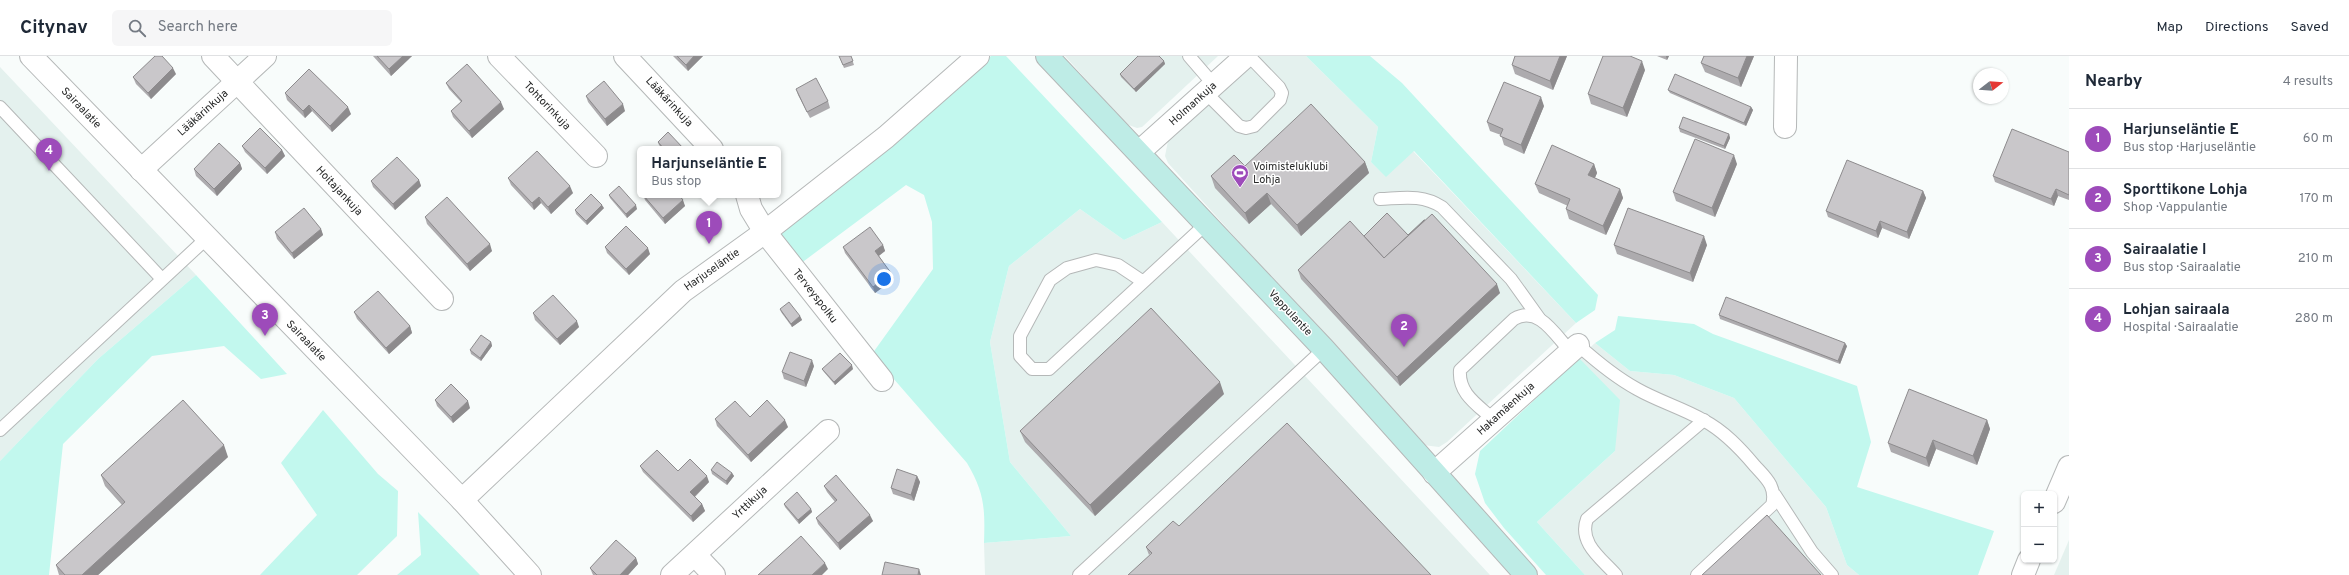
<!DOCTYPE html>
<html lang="en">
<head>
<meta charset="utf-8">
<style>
  :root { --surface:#fff; --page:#f6f6f7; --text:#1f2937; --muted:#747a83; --line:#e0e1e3; --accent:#9d4bba }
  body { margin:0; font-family:Overpass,sans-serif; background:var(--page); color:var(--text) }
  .controls { position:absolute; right:12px; bottom:12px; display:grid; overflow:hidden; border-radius:6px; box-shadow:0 1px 3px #0004 }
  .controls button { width:36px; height:36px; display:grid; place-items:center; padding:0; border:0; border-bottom:1px solid var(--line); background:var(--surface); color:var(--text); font:20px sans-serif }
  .compass { position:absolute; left:1973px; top:12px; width:36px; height:36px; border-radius:50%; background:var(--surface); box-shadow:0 1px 3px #0004; rotate:73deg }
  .you { position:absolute; left:884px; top:223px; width:14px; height:14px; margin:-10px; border:3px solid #fff; border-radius:50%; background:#1a73e8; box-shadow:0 0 0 6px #1a73e833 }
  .badge { display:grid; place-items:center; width:26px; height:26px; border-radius:50%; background:var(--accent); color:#fff; font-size:13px; font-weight:700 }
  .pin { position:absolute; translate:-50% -33px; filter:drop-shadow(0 1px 2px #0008) }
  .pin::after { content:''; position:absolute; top:21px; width:14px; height:12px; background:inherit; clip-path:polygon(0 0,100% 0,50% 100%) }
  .popup { position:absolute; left:637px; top:90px; width:144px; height:52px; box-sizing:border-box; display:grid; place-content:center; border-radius:6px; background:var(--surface); filter:drop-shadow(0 1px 3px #0005); font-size:13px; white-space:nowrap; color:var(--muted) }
  .popup b { font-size:15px; color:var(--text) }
  .popup::after { content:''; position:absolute; left:50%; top:100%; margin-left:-8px; border:8px solid transparent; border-top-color:var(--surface) }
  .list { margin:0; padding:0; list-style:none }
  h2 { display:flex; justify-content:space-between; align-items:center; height:52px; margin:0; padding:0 16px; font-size:17px }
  h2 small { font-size:13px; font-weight:400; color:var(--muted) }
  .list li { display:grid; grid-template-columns:26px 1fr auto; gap:12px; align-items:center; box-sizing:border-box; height:60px; padding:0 16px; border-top:1px solid var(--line) }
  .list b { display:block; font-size:15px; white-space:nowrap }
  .list p { margin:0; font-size:13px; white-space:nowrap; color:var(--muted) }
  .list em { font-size:13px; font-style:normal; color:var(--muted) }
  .icon { flex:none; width:22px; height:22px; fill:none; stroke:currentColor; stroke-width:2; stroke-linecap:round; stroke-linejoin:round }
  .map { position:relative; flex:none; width:2069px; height:519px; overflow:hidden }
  header { display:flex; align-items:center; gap:24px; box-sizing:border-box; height:56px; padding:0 20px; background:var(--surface); border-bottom:1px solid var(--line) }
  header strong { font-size:19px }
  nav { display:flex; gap:22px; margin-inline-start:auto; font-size:14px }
  .search { width:280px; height:36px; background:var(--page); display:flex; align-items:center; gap:10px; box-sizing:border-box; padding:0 14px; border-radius:6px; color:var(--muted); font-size:15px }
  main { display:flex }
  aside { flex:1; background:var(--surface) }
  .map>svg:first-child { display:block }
  .built { fill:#e4f1ee }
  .green { fill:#c2f8ee }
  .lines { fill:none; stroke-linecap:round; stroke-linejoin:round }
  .lane-casing { stroke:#b5b8b8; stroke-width:14 }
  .street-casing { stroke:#b5b8b8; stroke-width:24 }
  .secondary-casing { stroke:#b5b8b8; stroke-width:24 }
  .lane { stroke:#fff; stroke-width:12 }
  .street { stroke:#fff; stroke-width:22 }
  .secondary { stroke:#beece6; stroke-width:22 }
  .wall { fill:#adabae }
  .shaded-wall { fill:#8d8b8d }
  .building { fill:#c9c7ca; stroke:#8d8b8d }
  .labels { text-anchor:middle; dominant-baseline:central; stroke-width:3; stroke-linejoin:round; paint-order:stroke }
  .street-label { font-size:11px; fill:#282929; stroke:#fff }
  .poi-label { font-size:11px; fill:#282929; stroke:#fff; text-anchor:start }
</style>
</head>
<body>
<header>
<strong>Citynav</strong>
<div class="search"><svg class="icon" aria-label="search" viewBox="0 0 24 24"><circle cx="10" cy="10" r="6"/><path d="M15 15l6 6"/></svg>Search here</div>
<nav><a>Map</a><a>Directions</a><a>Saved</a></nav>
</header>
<main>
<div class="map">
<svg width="2069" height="519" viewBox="0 0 2069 519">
  <rect width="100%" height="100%" fill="#f8fcfb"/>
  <g class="built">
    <path d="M1065,0H1218L1142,71L1137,72L1126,68Z"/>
    <path d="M1260,0H1306L1378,71L1371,106L1386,120L1413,95L1576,267L1447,386L1439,391L1423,389L1168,107L1165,100L1168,85Z"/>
    <path d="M0,11L196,219L98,303L0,405Z"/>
    <path d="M1080,153L1124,184L1162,166L1490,519H985L984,487L1071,480L1010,406L990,286L1009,210Z"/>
    <path d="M1595,287L1630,315L1674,319L1734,342L1826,451L1847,509L1859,519H1585L1537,466L1615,395L1579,302Z"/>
    <path d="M2069,484V519H2054Z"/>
  </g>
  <g class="green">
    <path d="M991,0H1006L1162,166L1124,184L1080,153L1009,210L990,286L1010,406L1071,480L984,487C985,454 985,437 967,407L872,298L933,213L932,166L924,139L906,129L800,208L778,175L948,38Z"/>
    <path d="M1306,0H1370L1402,27L1598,239L1595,254L1576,267L1414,95L1386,121L1371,106L1378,71Z"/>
    <path d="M196,219L287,318L261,323L224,290L152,300L63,388L49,519H0V405L98,303Z"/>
    <path d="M1618,260L1694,268L1713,278L1857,330L1871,386L1857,431L1994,475L1978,519H1859L1847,509L1826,451L1734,342L1674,319L1630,315L1595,287L1615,274Z"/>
    <path d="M1579,302L1620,344L1615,395L1537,466L1585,519H1546L1504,472L1485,447L1475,418L1480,395Z"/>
    <path d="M323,354L378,418L398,435L397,480L357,519H260L317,459L281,407Z"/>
    <path d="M418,456L480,519H397L421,499Z"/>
  </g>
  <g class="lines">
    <defs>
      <g id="lane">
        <path d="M1189,0L1214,29"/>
        <path d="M1205,36L1239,70L1246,72L1254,70L1280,44L1282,37L1279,31L1249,0"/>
        <path d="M0,51L162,223"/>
        <path d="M1380,143C1403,142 1422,138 1442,151L1511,223L1539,262"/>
        <path d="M1142,225L1118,209L1096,204L1067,212L1050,224L1020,280V300L1032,313H1049L1206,168"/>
        <path d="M1578,289C1597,306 1615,321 1637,333C1658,345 1682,352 1703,364C1724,375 1740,392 1755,410C1766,422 1777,431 1772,449L1697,519"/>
        <path d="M1494,364C1478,349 1458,338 1460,314L1514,263C1539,249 1555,279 1571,296"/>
        <path d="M0,374L207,182"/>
        <path d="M1775,439L1812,496L1832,519"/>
        <path d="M1079,519L1324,293"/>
        <path d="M1616,519C1602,503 1578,487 1587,463L1704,364"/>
      </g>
      <g id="street">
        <path d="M31,0L462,444L530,519"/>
        <path d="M213,0L442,243"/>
        <path d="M499,0L596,100"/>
        <path d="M625,0L712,93"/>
        <path d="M1785,71L1786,0"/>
        <path d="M1139,96L1246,0"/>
        <path d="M141,114L265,0"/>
        <path d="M747,139L751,153L765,176L882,324"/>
        <path d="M1434,417L1578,289"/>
        <path d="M462,444L683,235L765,176L886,81L978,0"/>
        <path d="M2054,446L2069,411"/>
        <path d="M695,499L714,519"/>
        <path d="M672,519L828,375"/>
        <path d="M2023,519L2029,504"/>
      </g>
      <path id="secondary" d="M1047,0L1324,293L1526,519"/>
    </defs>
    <use href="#lane" class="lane-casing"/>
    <use href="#street" class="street-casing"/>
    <use href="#secondary" class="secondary-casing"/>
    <use href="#lane" class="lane"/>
    <use href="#street" class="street"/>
    <use href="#secondary" class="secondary"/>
  </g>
  <g class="wall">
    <path d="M373,0H412L391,20Z"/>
    <path d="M673,0H703L688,15Z"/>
    <path d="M839,0H851L854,9L844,12Z"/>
    <path d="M1567,0L1553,34L1515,18L1512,9Z"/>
    <path d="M1657,0H1669L1667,4Z"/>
    <path d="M1704,0H1754L1741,31L1705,16L1701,7Z"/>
    <path d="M1164,5L1165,8L1136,36L1121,21L1120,18Z"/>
    <path d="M1645,14L1627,61L1591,48L1588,38Z"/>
    <path d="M176,18L151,43L136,28L133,21Z"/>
    <path d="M446,27L504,53L472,82L453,61L451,55L461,46L449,33Z"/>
    <path d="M796,33L828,45L830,52L810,62L798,39Z"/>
    <path d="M1668,34L1751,51L1753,54L1746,70L1670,37Z"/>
    <path d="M285,37L351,58L332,76L312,55L305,62L287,44Z"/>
    <path d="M586,40L625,55L607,70L588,46Z"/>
    <path d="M1544,50L1524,98L1504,89L1501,79L1490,75L1487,66Z"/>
    <path d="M1679,72L1729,78L1730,82L1725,93L1680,76Z"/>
    <path d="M658,86L684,93H663L659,89Z"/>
    <path d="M242,90L282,94L285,100L267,118L245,96Z"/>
    <path d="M2069,96V144L2058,140L2054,150L1995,126L1993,120Z"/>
    <path d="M1365,106L1369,117L1301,180L1271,148L1249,168L1215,132L1211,120L1245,110Z"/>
    <path d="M240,107L242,113L217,140L196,120L194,113Z"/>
    <path d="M1594,108L1597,117L1595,122L1620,133L1623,142L1606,179L1569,163L1566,153L1568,150L1539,137L1535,128Z"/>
    <path d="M1737,108L1715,161L1676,145L1673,136Z"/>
    <path d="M508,122L573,137L551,158L541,147L534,154L511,129Z"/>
    <path d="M419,124L421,130L395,154L373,131L371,125Z"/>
    <path d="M1923,135L1926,142L1909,183L1882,172L1878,182L1828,161L1826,155Z"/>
    <path d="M609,139L637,153L627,162L610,142Z"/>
    <path d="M643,139H679L685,150L665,168L645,144Z"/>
    <path d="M604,152L587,169L576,158L575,154Z"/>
    <path d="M425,161L492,195L470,215L427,168Z"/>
    <path d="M321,173L323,179L294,203L277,183L275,176Z"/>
    <path d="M1408,179L1500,237L1400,330L1301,223L1298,214L1364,180Z"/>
    <path d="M883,189L885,195L879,200L894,223L875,237L845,197L843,191Z"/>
    <path d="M1614,189H1707L1693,226L1617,198Z"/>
    <path d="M605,191L650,198L629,219L607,197Z"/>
    <path d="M780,253L800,260L802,264L792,271L781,256Z"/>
    <path d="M354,256L410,270L412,277L389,298L357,263Z"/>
    <path d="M533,257L579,271L560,289L535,264Z"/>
    <path d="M1719,259L1847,290L1840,308L1720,263Z"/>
    <path d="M491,286L492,290L481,305L471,298L470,294Z"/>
    <path d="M814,310L806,331L784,323L782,316Z"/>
    <path d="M822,313H853L835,329L824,316Z"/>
    <path d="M1224,338L1095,460L1025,386L1020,375Z"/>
    <path d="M435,344L470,352L453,367L437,350Z"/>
    <path d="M750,361L788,371L751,406L717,370L715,363Z"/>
    <path d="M1987,364L1990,373L1977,409L1936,393L1929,411L1891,396L1888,387Z"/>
    <path d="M228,401L98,519H59L56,509L122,449L105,430L101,419Z"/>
    <path d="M640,410L678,415L709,426L695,441L702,448L705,455L693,466L643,416Z"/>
    <path d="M711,414L732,417L734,420L727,429L712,418Z"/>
    <path d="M917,420L920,426L914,445L893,438L891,432Z"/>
    <path d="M824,430L873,465L840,494L818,468L816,462L835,446L827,436Z"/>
    <path d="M784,448L811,453L812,456L799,468L785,451Z"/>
    <path d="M1179,470L1149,499L1146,491Z"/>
    <path d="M636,502L638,508L628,519H593L590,512Z"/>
  </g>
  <g class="shaded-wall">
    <path d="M403,0H412L391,20L389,13Z"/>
    <path d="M694,0H703L688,15L686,9Z"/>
    <path d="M1560,0H1567L1553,34L1550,25Z"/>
    <path d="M1666,0H1669L1667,4Z"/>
    <path d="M1747,0H1754L1741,31L1738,22Z"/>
    <path d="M1164,5L1165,8L1136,36L1134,33Z"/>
    <path d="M1642,5L1645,14L1627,61L1623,52Z"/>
    <path d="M173,12L176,18L151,43L148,37Z"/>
    <path d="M1541,41L1544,50L1524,98L1521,89Z"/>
    <path d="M501,46L504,53L472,82L469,75Z"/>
    <path d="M623,48L625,55L607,70L605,63Z"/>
    <path d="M309,49L312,55L305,62L303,55Z"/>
    <path d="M348,51L351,58L332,76L330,70Z"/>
    <path d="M1751,51L1753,54L1746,70L1744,67Z"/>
    <path d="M1729,78L1730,82L1725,93L1724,90Z"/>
    <path d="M282,94L285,100L267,118L265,112Z"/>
    <path d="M1734,99L1737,108L1715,161L1712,152Z"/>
    <path d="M1365,106L1369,117L1301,180L1297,169Z"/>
    <path d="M240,107L242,113L217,140L214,133Z"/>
    <path d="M1594,108L1597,117L1592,128L1588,119Z"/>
    <path d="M419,124L421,130L395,154L393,148Z"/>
    <path d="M570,130L573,137L551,158L548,151Z"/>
    <path d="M1620,133L1623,142L1606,179L1603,170Z"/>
    <path d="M2056,133L2058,140L2054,150L2051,143Z"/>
    <path d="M1923,135L1926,142L1909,183L1907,176Z"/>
    <path d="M1267,137L1271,148L1249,168L1245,157Z"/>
    <path d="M539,141L541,147L534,154L532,147Z"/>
    <path d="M683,144L685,150L665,168L663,162Z"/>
    <path d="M602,149L604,152L587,169L586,165Z"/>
    <path d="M636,149L637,153L627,162L626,158Z"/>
    <path d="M1880,165L1882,172L1878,182L1876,175Z"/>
    <path d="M321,173L323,179L294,203L292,197Z"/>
    <path d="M1704,180L1707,189L1693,226L1690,217Z"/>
    <path d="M490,188L492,195L470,215L467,208Z"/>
    <path d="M883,189L885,195L877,201L875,195Z"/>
    <path d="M648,192L650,198L629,219L626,213Z"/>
    <path d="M891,217L894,223L875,237L873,231Z"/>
    <path d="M1497,228L1500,237L1400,330L1397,321Z"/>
    <path d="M800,260L802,264L792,271L791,268Z"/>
    <path d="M577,265L579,271L560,289L557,283Z"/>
    <path d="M410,270L412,277L389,298L386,292Z"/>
    <path d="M491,286L492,290L481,305L480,302Z"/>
    <path d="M1845,287L1847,290L1840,308L1838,305Z"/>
    <path d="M812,304L814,310L806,331L804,325Z"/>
    <path d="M852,309L853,313L835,329L834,326Z"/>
    <path d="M1220,326L1224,338L1095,460L1090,449Z"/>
    <path d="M468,345L470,352L453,367L451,361Z"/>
    <path d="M785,364L788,371L751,406L748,399Z"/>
    <path d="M1987,364L1990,373L1977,409L1973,400Z"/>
    <path d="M1933,384L1936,393L1929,411L1926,402Z"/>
    <path d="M224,389L228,401L98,519H82Z"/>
    <path d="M732,417L734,420L727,429L726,425Z"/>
    <path d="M707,420L709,426L692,443L690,436Z"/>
    <path d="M917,420L920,426L914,445L911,439Z"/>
    <path d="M702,448L705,455L693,466L691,460Z"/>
    <path d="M811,453L812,456L799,468L798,464Z"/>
    <path d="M870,459L873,465L840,494L838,487Z"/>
    <path d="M636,502L638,508L628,519H620Z"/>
    <path d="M825,507L828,513L822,519H812Z"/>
    <path d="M919,513L921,519H918Z"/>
  </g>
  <g class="building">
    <path d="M155,0H162L173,12L148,37L133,21Z"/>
    <path d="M377,0H403L389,13Z"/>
    <path d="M677,0H694L686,9Z"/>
    <path d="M839,0H851L853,5L843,9Z"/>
    <path d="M1138,0H1159L1164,5L1134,33L1120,18Z"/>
    <path d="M1515,0H1560L1550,25L1512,9Z"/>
    <path d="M1603,0H1630L1642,5L1623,52L1588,38Z"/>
    <path d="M1704,0H1747L1738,22L1701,7Z"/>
    <path d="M467,8L501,46L469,75L451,55L462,45L446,27Z"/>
    <path d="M309,13L348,51L330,70L309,49L303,55L285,37Z"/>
    <path d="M1675,18L1751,51L1744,67L1668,34Z"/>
    <path d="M816,22L828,45L807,56L796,33Z"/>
    <path d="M604,25L623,48L605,63L586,40Z"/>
    <path d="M1504,26L1541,41L1521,89L1500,80L1503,73L1487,66Z"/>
    <path d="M1311,48L1365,106L1297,169L1267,137L1245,157L1211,120L1234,99L1245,110Z"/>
    <path d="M1683,61L1729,78L1724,90L1679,72Z"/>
    <path d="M260,72L282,94L265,112L242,90Z"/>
    <path d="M2012,73L2069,96V139L2056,133L2051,143L1993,120Z"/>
    <path d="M668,76L684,93H664L658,86Z"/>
    <path d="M1695,83L1734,99L1712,152L1673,136Z"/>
    <path d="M219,87L240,107L214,133L194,113Z"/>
    <path d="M1552,89L1594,108L1588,119L1620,133L1603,170L1566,153L1570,143L1535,128Z"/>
    <path d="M537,95L570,130L548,151L539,141L532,147L508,122Z"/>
    <path d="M397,101L419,124L393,148L371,125Z"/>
    <path d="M1847,104L1923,135L1907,176L1880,165L1876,175L1826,155Z"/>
    <path d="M619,130L636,149L626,158L609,139Z"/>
    <path d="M591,138L602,149L586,165L575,154Z"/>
    <path d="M643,139H679L683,144L663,162Z"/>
    <path d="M447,141L490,188L467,208L425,161Z"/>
    <path d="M304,152L321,173L292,197L275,176Z"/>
    <path d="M1628,152L1704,180L1690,217L1614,189Z"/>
    <path d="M1387,157L1408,179L1424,164H1425L1384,202L1364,180Z"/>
    <path d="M1432,158L1497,228L1397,321L1298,214L1350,165L1384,202Z"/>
    <path d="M626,170L648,192L626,213L605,191Z"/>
    <path d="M870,171L883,189L875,195L891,217L873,231L843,191Z"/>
    <path d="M378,235L410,270L386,292L354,256Z"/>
    <path d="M553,239L577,265L557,283L533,257Z"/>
    <path d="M1726,241L1845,287L1838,305L1719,259Z"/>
    <path d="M789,246L800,260L791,268L780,253Z"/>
    <path d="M1151,252L1220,326L1090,449L1020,375Z"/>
    <path d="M481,279L491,286L480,302L470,294Z"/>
    <path d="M790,296L812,304L804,325L782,316Z"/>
    <path d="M840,297L852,309L834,326L822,313Z"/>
    <path d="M451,328L468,345L451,361L435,344Z"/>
    <path d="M1909,333L1987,364L1973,400L1933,384L1926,402L1888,387Z"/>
    <path d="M183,344L224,389L82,519H65L56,509L125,446L101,419Z"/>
    <path d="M767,344L785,364L748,399L715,363L735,345L750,361Z"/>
    <path d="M1287,367L1431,519H1128L1152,497L1146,491L1173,465L1179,470Z"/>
    <path d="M657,394L678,415L690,403L707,420L690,436L702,448L691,460L640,410Z"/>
    <path d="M717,406L732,417L726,425L711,414Z"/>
    <path d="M897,413L917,420L911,439L891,432Z"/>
    <path d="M836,419L870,459L838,487L816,462L837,444L824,430Z"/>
    <path d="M797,436L811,453L798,464L784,448Z"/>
    <path d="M1767,459L1821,519H1702Z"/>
    <path d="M801,480L825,507L812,519H758Z"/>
    <path d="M616,484L636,502L620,519H597L590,512Z"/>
    <path d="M885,506L919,513L918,519H882Z"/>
  </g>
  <defs>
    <symbol id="stadium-pin" viewBox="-11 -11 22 30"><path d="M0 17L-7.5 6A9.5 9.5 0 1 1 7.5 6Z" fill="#9d4bba" stroke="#fff"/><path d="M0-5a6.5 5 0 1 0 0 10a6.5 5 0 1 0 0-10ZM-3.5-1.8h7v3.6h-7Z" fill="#fff"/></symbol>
  </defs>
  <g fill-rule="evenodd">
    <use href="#stadium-pin" x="1230" y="107" width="20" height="27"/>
  </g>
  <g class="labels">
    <g class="street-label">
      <text transform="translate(669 46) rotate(47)">Lääkärinkuja</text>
      <text transform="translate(1193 48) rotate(-42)">Holmankuja</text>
      <text transform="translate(547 50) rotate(46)">Tohtorinkuja</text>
      <text transform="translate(81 52) rotate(46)">Sairaalatie</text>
      <text transform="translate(203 57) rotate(-42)">Lääkärinkuja</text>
      <text transform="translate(339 135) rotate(47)">Hoitajankuja</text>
      <text transform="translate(712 214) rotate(-35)">Harjuseläntie</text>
      <text transform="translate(815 240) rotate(52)">Terveyspolku</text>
      <text transform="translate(1290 257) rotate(47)">Vappulantie</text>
      <text transform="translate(306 285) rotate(46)">Sairaalatie</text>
      <text transform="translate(1506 353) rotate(-42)">Hakamäenkuja</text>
      <text transform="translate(750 447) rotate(-43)">Yrttikuja</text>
    </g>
    <g class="poi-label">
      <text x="1253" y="111">Voimisteluklubi<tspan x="1253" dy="13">Lohja</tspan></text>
    </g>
  </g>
</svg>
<div class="controls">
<button>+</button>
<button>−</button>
</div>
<svg class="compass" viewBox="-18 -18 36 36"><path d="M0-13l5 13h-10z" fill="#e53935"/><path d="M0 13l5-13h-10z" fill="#747a83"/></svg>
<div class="you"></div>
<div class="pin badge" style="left:709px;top:188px">1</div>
<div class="popup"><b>Harjunseläntie E</b>Bus stop</div>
<div class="pin badge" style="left:1404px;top:291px">2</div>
<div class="pin badge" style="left:265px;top:280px">3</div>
<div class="pin badge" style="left:49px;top:115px">4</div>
</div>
<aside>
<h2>Nearby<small>4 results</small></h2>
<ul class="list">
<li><span class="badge">1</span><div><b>Harjunseläntie E</b><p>Bus stop · Harjuseläntie</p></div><em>60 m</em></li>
<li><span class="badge">2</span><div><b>Sporttikone Lohja</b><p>Shop · Vappulantie</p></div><em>170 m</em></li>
<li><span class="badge">3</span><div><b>Sairaalatie I</b><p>Bus stop · Sairaalatie</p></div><em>210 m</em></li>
<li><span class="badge">4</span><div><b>Lohjan sairaala</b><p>Hospital · Sairaalatie</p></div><em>280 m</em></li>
</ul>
</aside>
</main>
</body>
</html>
